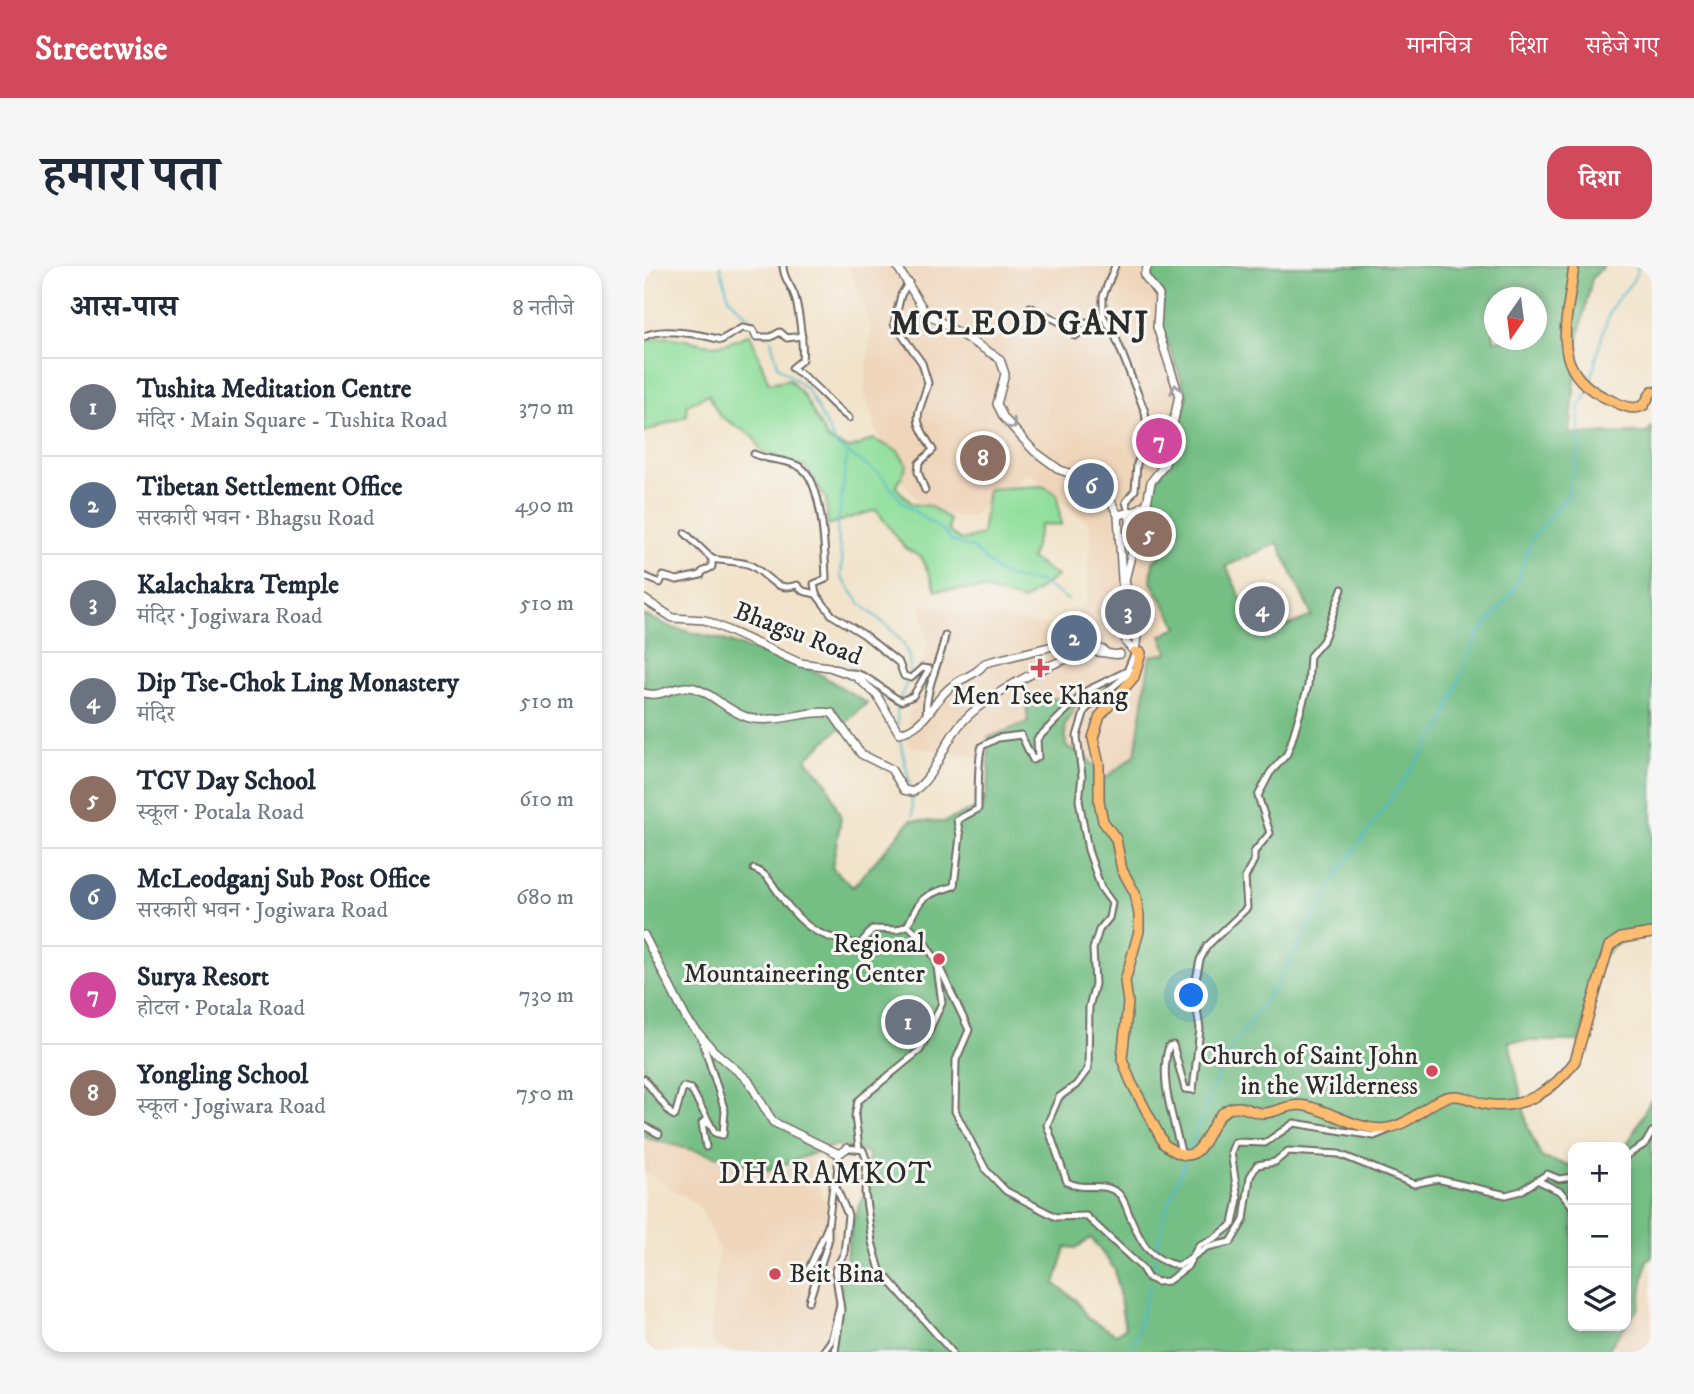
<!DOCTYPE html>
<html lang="hi">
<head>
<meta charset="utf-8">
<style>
  :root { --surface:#fff; --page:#f6f6f7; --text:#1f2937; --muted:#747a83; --line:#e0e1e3; --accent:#d1495b }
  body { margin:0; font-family:"IM FELL DW Pica","Noto Serif Devanagari",serif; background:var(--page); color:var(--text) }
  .controls { position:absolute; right:21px; bottom:21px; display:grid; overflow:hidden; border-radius:14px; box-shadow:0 4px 10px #0003 }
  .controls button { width:63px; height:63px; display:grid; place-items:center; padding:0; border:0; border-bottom:2px solid var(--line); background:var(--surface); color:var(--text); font:35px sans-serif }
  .compass { position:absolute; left:840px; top:21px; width:63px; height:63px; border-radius:50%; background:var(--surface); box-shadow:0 4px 10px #0003; rotate:194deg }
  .you { position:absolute; left:548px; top:730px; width:24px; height:24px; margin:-18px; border:5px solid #fff; border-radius:50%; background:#1a73e8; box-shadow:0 0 0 10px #1a73e833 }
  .badge { display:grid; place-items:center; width:46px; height:46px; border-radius:50%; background:var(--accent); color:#fff; font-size:23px; font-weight:700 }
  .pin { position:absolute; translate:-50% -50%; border:4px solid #fff; box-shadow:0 2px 7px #0006 }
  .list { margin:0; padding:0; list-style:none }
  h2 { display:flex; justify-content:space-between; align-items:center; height:91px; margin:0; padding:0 28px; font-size:30px }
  h2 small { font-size:23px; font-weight:400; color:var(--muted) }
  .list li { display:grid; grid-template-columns:46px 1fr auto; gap:21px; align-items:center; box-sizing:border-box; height:98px; padding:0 28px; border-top:2px solid var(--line) }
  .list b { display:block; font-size:26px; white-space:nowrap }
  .list p { margin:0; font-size:23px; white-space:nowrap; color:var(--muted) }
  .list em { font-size:23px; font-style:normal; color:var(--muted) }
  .icon { flex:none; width:38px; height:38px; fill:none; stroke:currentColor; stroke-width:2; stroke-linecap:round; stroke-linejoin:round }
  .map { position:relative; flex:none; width:1008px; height:1086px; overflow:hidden; border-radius:21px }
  header { display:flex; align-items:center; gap:42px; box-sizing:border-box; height:98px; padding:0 35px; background:var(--accent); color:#fff }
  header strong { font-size:33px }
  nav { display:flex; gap:38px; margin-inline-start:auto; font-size:24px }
  .intro { display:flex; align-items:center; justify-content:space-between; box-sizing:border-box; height:168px; padding:0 42px }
  h1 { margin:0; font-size:49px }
  .button { padding:18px 32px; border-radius:21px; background:var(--accent); color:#fff; font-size:24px; font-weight:700 }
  main { display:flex; gap:42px; padding:0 42px }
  aside { flex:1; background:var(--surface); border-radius:21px; box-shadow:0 4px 10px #0003 }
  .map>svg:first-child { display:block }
  .built { fill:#efd6bb }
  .green { fill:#92df9d; stroke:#5e8564; stroke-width:2 }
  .forest { fill:#75be84; stroke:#507458; stroke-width:2; fill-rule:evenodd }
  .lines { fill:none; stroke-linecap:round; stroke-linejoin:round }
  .stream { stroke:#4fbacb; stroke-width:2 }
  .minor-casing { stroke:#716b63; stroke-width:9 }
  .tertiary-casing { stroke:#716b63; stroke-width:10 }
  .primary-casing { stroke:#716b63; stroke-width:12 }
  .minor { stroke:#fff; stroke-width:5 }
  .tertiary { stroke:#fff; stroke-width:7 }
  .primary { stroke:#fdbc70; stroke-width:9 }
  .oneway { stroke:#a0a0a0 }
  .poi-dot { fill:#d1495b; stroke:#f6f6f2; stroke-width:2.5 }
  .labels { text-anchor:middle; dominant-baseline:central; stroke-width:6; stroke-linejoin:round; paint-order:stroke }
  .street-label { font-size:26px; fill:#2b2b2b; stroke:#f6f6f2 }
  .poi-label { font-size:26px; fill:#2b2b2b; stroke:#f6f6f2; text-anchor:end }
  .quarter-label { font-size:30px; letter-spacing:2px; fill:#2b2b2b; stroke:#f6f6f2 }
  .district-label { font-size:33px; font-weight:bold; letter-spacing:2px; fill:#2b2b2b; stroke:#f6f6f2 }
</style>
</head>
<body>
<header>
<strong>Streetwise</strong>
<nav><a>मानचित्र</a><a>दिशा</a><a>सहेजे गए</a></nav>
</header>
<div class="intro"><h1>हमारा पता</h1><a class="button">दिशा</a></div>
<main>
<aside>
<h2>आस-पास<small>8 नतीजे</small></h2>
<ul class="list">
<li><span class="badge" style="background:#6b7280">1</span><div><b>Tushita Meditation Centre</b><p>मंदिर · Main Square - Tushita Road</p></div><em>370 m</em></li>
<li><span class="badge" style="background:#5c6f8a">2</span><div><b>Tibetan Settlement Office</b><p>सरकारी भवन · Bhagsu Road</p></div><em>490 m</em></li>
<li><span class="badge" style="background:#6b7280">3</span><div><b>Kalachakra Temple</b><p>मंदिर · Jogiwara Road</p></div><em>510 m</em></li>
<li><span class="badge" style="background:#6b7280">4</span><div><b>Dip Tse-Chok Ling Monastery</b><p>मंदिर</p></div><em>510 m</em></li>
<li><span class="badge" style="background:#8d6e63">5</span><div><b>TCV Day School</b><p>स्कूल · Potala Road</p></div><em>610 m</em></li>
<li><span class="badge" style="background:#5c6f8a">6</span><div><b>McLeodganj Sub Post Office</b><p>सरकारी भवन · Jogiwara Road</p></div><em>680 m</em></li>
<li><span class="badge" style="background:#d1479c">7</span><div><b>Surya Resort</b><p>होटल · Potala Road</p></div><em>730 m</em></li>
<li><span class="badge" style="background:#8d6e63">8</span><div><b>Yongling School</b><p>स्कूल · Jogiwara Road</p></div><em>750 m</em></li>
</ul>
</aside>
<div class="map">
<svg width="1008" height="1086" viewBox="0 0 1008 1086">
  <rect width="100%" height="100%" fill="#f6f6f2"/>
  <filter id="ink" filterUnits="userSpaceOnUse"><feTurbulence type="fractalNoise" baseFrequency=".0143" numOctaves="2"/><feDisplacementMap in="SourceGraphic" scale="14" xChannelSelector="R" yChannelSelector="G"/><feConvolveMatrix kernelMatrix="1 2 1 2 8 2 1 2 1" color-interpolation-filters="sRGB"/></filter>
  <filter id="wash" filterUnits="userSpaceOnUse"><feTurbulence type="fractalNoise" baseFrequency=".00686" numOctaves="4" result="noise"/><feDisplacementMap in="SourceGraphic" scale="28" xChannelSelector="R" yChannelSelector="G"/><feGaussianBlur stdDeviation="1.57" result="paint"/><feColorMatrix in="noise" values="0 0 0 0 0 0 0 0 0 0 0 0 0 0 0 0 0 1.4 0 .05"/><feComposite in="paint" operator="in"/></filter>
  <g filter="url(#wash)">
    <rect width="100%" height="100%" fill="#f2e3ca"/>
    <g class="built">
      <path d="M205,0H563L554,178L495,517L263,480L266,437L284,375L276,338L415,362L443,334L446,259L385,207L326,251L283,246L245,200L220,128L227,62Z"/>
      <path d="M0,866L53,888L132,906L165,893L191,963L197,1030L187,1086H83L65,1073L75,983L55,940L0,905Z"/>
      <path d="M1008,1000V1086H962L995,1041Z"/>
    </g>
    <path class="green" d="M106,68L125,117L145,113L160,130L184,174L205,183L229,173L254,185L263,199L252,221L268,238L286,240L305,253V266L317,274L338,269L344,223L399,220L413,228L417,259L397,258L387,293L413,310L379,335L340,323L292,324L278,292L261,282L232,244L184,259L182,232L161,200L118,186L110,171L76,150L64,128L43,139V150L0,166V76C28,63 56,83 79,78C88,77 98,71 106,68Z"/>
    <g class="forest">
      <path d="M508,0H960L948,12L935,69L926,168L1003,167L1008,161V667L971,678L955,694L936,775H865L884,862L898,892L929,900V1060H981L962,1086H186L208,957L220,928L225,887L192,879L125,904L2,872L0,869V349L29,362L76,373L172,406L223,437L162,493L183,517L197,552L188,602L209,621L267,554L300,556L340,539L345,510L344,472L384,456L382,434L426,432L435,435L421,459L422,481L443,490L459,514L491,489L506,390L524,387L517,370L534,361L507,316L509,296L529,278L506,239L510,218L527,193L543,130L518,61V30L504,5ZM850,32H892V74H850ZM634,277L668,350L615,371L582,300ZM447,972L471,1004L481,1062L472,1068L445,1053L432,1034L411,1018L422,981L433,982Z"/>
      <path d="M1008,832V990L1003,994L995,1041L982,1059V881Z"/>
    </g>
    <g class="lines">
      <g class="stream">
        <path d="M76,0L85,32L124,70"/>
        <path d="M127,74L134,100L163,123L193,180L237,209L259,237L298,264L308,275L329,282L354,306L376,314L397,316L424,334"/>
        <path d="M946,117C953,92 957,65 968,42C976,25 991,20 994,0"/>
        <path d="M203,188L193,266L198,296L197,311C204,320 210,330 217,338C236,356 267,372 266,402C266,424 249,427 254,459"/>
        <path d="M255,470L266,518"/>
        <path d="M267,529L269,550"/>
        <path d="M545,884L580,793L636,713L696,605L798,460L831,373L869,326L888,273L922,231L935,186V143L944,126"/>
        <path d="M512,987L520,950L542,893"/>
        <path d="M507,1009L511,993"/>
        <path d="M488,1086L506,1018"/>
      </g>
    </g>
  </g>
  <g filter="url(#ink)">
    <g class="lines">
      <defs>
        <g id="minor">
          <path d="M139,0C139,13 148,20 151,31C155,45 160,81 158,94L148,102C170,115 184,137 205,152"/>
          <path d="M471,0L459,30V50L470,67L501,146L504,171L493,198L491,224L482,236L485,246"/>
          <path d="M265,16L257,29L250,58L278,97L284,117C273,155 267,148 289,184L275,197L274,206L281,224"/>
          <path d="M386,41L428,62L459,50"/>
          <path d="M431,70L457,52"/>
          <path d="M0,71C14,60 60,69 77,74L98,62L109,64L112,71H127L136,66L143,72L158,70"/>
          <path d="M110,188C125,195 142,193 156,201C179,214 181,287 182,313L170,318L172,328L188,349L219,368L255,397L260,410L267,412L278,402L285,403L269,430L257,435C242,428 221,405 206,407"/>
          <path d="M41,267L68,293"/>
          <path d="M0,310L16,317L19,310L33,314L57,309L58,306L68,301V293C78,295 97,295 106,299C125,308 130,327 153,319L159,325L172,328"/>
          <path d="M489,404L441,444L433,470L438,510L435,534L444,584L457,622L468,637L465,652L455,664L449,683L451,718L445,741L444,803L432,819L415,831L403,859L423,916C440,926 459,914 475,928C480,933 482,941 485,948C497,976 503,993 535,1000L563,981L587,976L600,954L606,911L613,899L631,896L644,885L695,888L770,918L793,913L862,929L877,925L903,908L915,913L929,911"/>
          <path d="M282,450C282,418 295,400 301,370"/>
          <path d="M110,603C124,608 127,617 136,629C160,663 176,672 216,678L229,663L253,664L264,659"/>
          <path d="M264,659C278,628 280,630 310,620L316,570L313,554L334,543C334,529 334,490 338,480L354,472L377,469L389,494L394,491L393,473L442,425L483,405L491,386"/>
          <path d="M292,694L325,764L312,794L311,845L342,904L362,925L412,951L442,950L497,1001L504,1012L513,1016L524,1015L543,1001L555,979L571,972L589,958L594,933L587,886L591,876L621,877L650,857L730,870L747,863"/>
          <path d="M0,813L27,848L31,850L39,821L47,823L71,867L79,869L81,845L57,771"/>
          <path d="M0,860L15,868"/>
          <path d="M62,881L58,857L61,855L65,859"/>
          <path d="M203,882L219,884L223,895L221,927L228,976L236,1004L308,1086"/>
          <path d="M215,882L211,850L214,835L276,784L298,737L292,694L279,674L264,659"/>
          <path d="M537,886C530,854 514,813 525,780L529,779L541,823L549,824L556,763L550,723L556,694L563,680L603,642L601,612L610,594V586L626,567L614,530L626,507L643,488L647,477L664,420L666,390L679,375L698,323"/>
          <path d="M982,890L1001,878L1008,866"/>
          <path d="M893,914L917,926L929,941"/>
          <path d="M163,1007L184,960L189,919"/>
          <path d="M165,1035L184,976V963"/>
          <path d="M179,1086L187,1075L196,1038"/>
          <path d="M191,1086L197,1044L191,1004L200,987L204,949L192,921L195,888"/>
        </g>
        <g id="tertiary">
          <path d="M253,0L281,46L356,93L361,108L353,138L360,152L390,185L416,204L431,209L442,223L464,230L474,249L482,377L491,386"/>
          <path d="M485,246L489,282L481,314L493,370L491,386"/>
          <path d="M474,249L492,245L503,237L507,216L521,198L535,129L513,61L515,29L500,9L504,0"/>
          <path d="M0,333L29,352L61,354L156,397L185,401L211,410L232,428L255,467C284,461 288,434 309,419C321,410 331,410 341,397L429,375L460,384"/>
          <path d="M0,427C15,432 28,421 43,421C63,421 84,447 106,452C135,458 164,443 188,447L217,488L247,503L260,524L269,526C291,509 296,487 311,465C334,432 411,391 450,386C459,385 467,390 476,388"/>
          <path d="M0,669L43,754L70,785L104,814L129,856L195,888L203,882"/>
        </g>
        <g id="primary">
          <path d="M930,0C924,55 902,105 964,133C976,138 988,146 1000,139L1008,125"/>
          <path d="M491,386L497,387L490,411L456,450L449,472L455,499V535L459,555L472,573L478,604L491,627L495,649V665L481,715L484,737L478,793L487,816L520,878C568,917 558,839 595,841C604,842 611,848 621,847C636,845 646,837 662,840C688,845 718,867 744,862C769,858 788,831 810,830C820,829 831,836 841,838C877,845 910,825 931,795L965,680L977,672L1008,667"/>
        </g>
      </defs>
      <use href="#minor" class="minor-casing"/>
      <use href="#tertiary" class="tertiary-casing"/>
      <use href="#primary" class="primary-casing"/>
      <use href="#minor" class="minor"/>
      <use href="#tertiary" class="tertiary"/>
      <use href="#primary" class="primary"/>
    </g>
    <defs><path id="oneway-chevron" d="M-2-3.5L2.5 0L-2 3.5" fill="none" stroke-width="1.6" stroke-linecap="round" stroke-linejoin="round" transform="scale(1.75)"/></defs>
    <g class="oneway">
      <use href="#oneway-chevron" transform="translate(532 123) rotate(-100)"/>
      <use href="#oneway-chevron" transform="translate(368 159) rotate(47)"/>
    </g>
  </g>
  <g class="poi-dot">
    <path d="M392.5 391.5h7v7h7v7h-7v7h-7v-7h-7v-7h7z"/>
    <circle cx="295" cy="693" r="7"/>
    <circle cx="788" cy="805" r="7"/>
    <circle cx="131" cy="1008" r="7"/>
  </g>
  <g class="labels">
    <g class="street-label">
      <text transform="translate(154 368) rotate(21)">Bhagsu Road</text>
    </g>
    <g class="poi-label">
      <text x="396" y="430" text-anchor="middle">Men Tsee Khang</text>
      <text x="281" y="678">Regional<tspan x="281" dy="30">Mountaineering Center</tspan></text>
      <text x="774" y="790">Church of Saint John<tspan x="774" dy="30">in the Wilderness</tspan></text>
      <text x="145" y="1008" text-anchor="start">Beit Bina</text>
    </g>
    <g class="quarter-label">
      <text x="182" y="908">DHARAMKOT</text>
    </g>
    <g class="district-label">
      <text x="376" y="58">MCLEOD GANJ</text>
    </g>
  </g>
</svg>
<div class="controls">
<button>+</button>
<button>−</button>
<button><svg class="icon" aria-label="layers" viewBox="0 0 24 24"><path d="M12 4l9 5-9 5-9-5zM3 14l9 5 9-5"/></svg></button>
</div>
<svg class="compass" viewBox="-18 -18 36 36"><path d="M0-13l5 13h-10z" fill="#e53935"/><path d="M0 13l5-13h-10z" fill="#747a83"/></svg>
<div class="you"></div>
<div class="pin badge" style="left:264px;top:756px;background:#6b7280">1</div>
<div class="pin badge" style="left:430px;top:372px;background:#5c6f8a">2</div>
<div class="pin badge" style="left:484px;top:346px;background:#6b7280">3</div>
<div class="pin badge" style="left:618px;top:343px;background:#6b7280">4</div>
<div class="pin badge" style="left:505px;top:268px;background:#8d6e63">5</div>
<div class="pin badge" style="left:447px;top:220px;background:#5c6f8a">6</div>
<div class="pin badge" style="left:515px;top:175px;background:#d1479c">7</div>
<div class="pin badge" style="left:339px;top:192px;background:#8d6e63">8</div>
</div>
</main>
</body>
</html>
